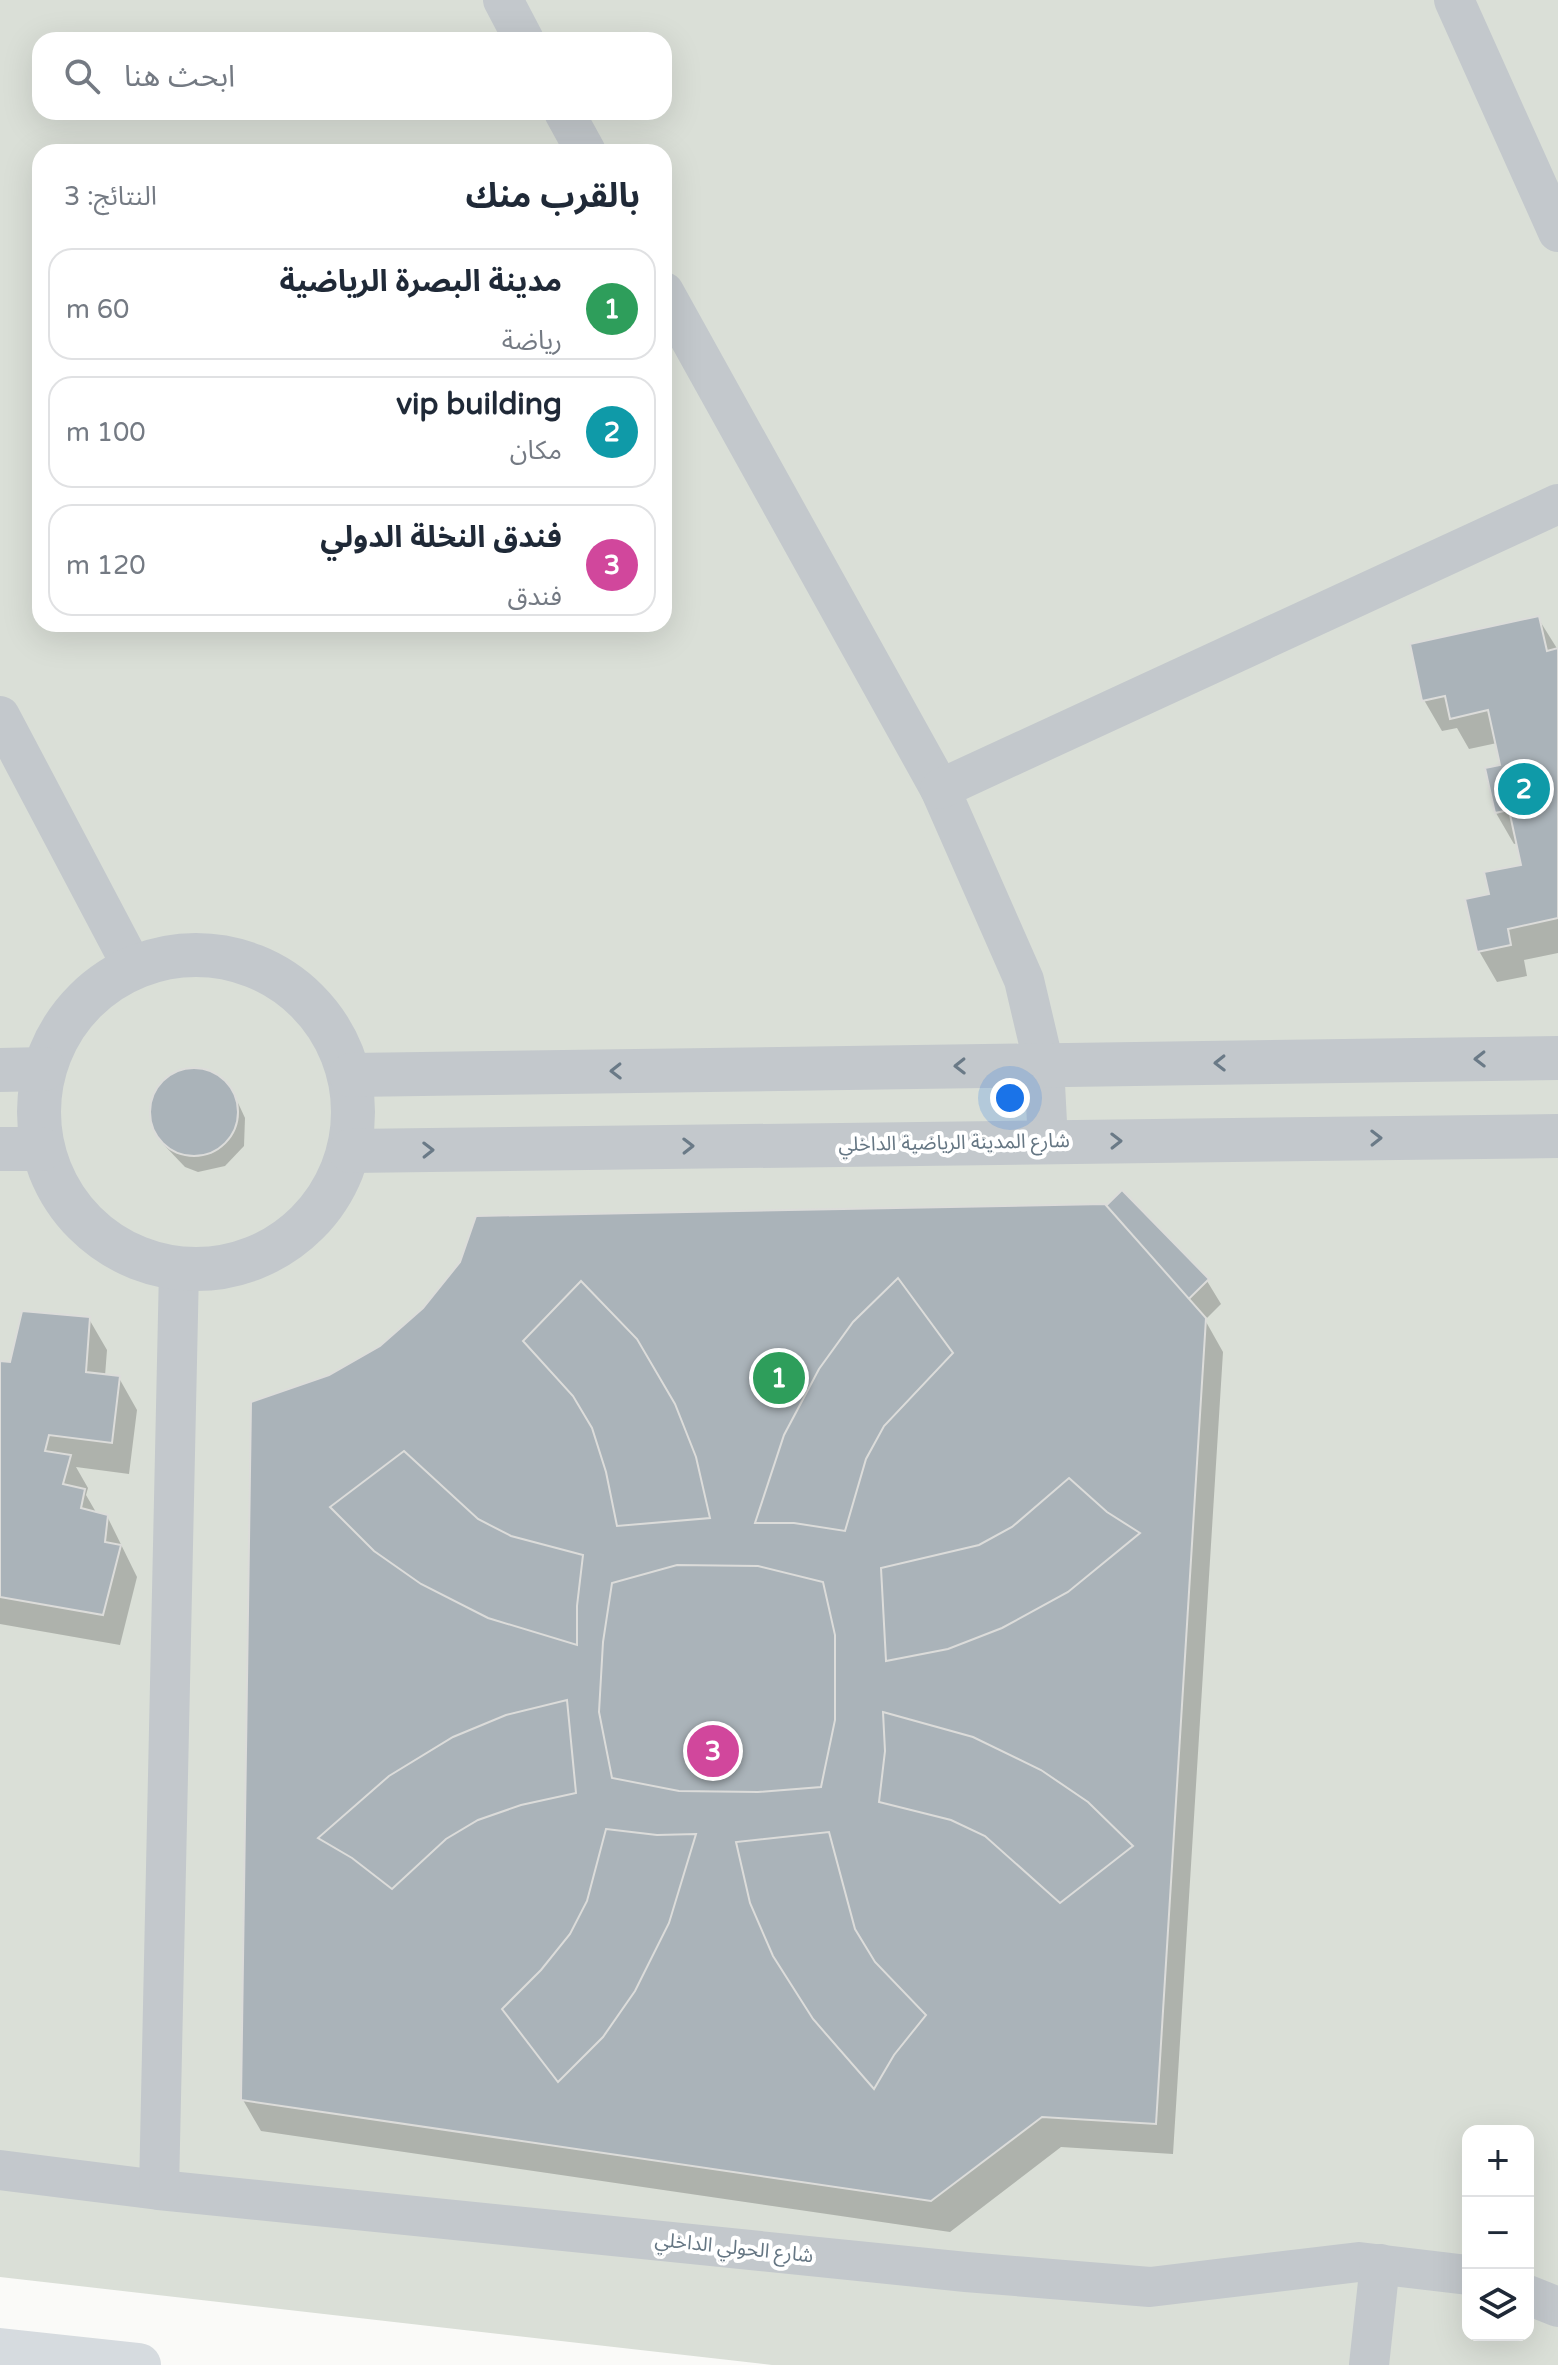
<!DOCTYPE html>
<html lang="ar">
<head>
<meta charset="utf-8">
<style>
  :root { --surface:#fff; --page:#f6f6f7; --text:#1f2937; --muted:#747a83; --line:#e0e1e3; --accent:#e4572e }
  body { margin:0; font-family:"Varela Round","Noto Sans Arabic",sans-serif; background:var(--page); color:var(--text); direction:rtl }
  .controls { position:absolute; right:24px; bottom:24px; display:grid; overflow:hidden; border-radius:16px; box-shadow:0 8px 32px #0002 }
  .controls button { width:72px; height:72px; display:grid; place-items:center; padding:0; border:0; border-bottom:2px solid var(--line); background:var(--surface); color:var(--text); font:40px sans-serif }
  .you { position:absolute; left:1010px; top:1098px; width:28px; height:28px; margin:-20px; border:6px solid #fff; border-radius:50%; background:#1a73e8; box-shadow:0 0 0 12px #1a73e833 }
  .badge { display:grid; place-items:center; width:52px; height:52px; border-radius:50%; background:var(--accent); color:#fff; font-size:26px; font-weight:700 }
  .pin { position:absolute; translate:-50% -50%; border:4px solid #fff; box-shadow:0 2px 8px #0006 }
  .list { margin:0; padding:0; list-style:none }
  h2 { display:flex; justify-content:space-between; align-items:center; height:104px; margin:0; padding:0 32px; font-size:34px }
  h2 small { font-size:26px; font-weight:400; color:var(--muted) }
  .list li { display:grid; grid-template-columns:52px 1fr auto; gap:24px; align-items:center; box-sizing:border-box; height:112px; margin:0 16px 16px; padding:0 16px; border:2px solid var(--line); border-radius:24px }
  .list b { display:block; font-size:30px; white-space:nowrap }
  .list p { margin:0; font-size:26px; white-space:nowrap; color:var(--muted) }
  .list em { font-size:26px; font-style:normal; color:var(--muted) }
  .icon { flex:none; width:44px; height:44px; fill:none; stroke:currentColor; stroke-width:2; stroke-linecap:round; stroke-linejoin:round }
  .map { position:relative; flex:none; width:1558px; height:2365px; overflow:hidden; direction:ltr }
  .search { position:absolute; background:var(--surface); box-shadow:0 8px 32px #0002; left:32px; top:32px; width:640px; height:88px; display:flex; align-items:center; gap:20px; box-sizing:border-box; padding:0 28px; border-radius:24px; color:var(--muted); font-size:30px }
  .panel { position:absolute; background:var(--surface); box-shadow:0 8px 32px #0002; left:32px; top:144px; width:640px; height:488px; border-radius:24px; direction:rtl }
  .map>svg:first-child { display:block }
  .green { fill:#dadfd7; fill-rule:evenodd }
  .shadow { fill:#0003 }
  .building { fill:#aab3b9; stroke:#dcdcda; stroke-width:2 }
  .lines { fill:none; stroke-linecap:round; stroke-linejoin:round }
  .minor { stroke:#c3c8cc; stroke-width:40 }
  .tertiary { stroke:#c3c8cc; stroke-width:44 }
  .primary { stroke:#d6dbdf; stroke-width:44 }
  .oneway { stroke:#6a7a87 }
  .labels { text-anchor:middle; dominant-baseline:central; stroke-width:8; stroke-linejoin:round; paint-order:stroke }
  .street-label { font-size:20px; fill:#657683; stroke:#fff }
</style>
</head>
<body>
<div class="map">
<svg width="1558" height="2365" viewBox="0 0 1558 2365">
  <rect width="100%" height="100%" fill="#fafaf8"/>
  <path class="green" d="M0,0H1558V2365H772L0,2277ZM40,40H664V112H40ZM40,152H664V624H40ZM1468,2131H1528V2335H1468Z"/>
  <g class="shadow">
    <path d="M1538,618L1558,650V953L1524,960L1527,976L1497,982L1479,951L1491,896L1523,866L1518,843L1514,844L1496,813L1487,770L1502,767L1497,743L1469,749L1457,728L1442,731L1424,700Z"/>
    <path d="M207,1071L230,1088L239,1105L245,1118L244,1146L225,1166L198,1172L185,1167L165,1146L155,1130L153,1102L158,1089L180,1072Z"/>
    <path d="M1207,1281L1221,1304L1205,1320L1223,1352L1173,2154L1061,2147L950,2232L261,2131L243,2100Z"/>
    <path d="M89,1319L107,1350L105,1376L119,1378L137,1410L129,1474L76,1467L88,1488L86,1495L97,1514L107,1516L137,1577L120,1645L0,1624V1363L11,1365Z"/>
  </g>
  <g class="building">
    <path d="M1539,616L1547,651L1558,648V918L1508,929L1511,945L1477,952L1465,899L1489,894L1484,872L1521,865L1509,810L1495,813L1485,768L1500,765L1488,710L1450,719L1445,696L1422,701L1410,644Z"/>
    <circle cx="194" cy="1112" r="44"/>
    <path d="M1122,1190L1209,1279L1141,1346L1092,1295L1110,1279L1071,1240Z"/>
    <path d="M1105,1204L1206,1318L1156,2124L1042,2117L931,2201L241,2100L251,1402L329,1375L380,1346L423,1308L460,1262L476,1216Z"/>
    <path d="M898,1278L953,1353L884,1426L866,1459L845,1531L794,1523H755L784,1435L819,1369L853,1322Z"/>
    <path d="M581,1281L637,1339L675,1404L696,1457L710,1518L617,1526L606,1472L592,1428L573,1396L523,1341Z"/>
    <path d="M22,1311L90,1317L86,1372L120,1376L112,1443L49,1435L45,1451L71,1455L63,1484L85,1489L81,1508L108,1515L105,1542L121,1545L103,1615L0,1597V1361L10,1362Z"/>
    <path d="M404,1451L478,1519L511,1536L583,1555L577,1606V1645L488,1618L421,1584L374,1551L330,1507Z"/>
    <path d="M1069,1478L1107,1512L1140,1533L1068,1592L1002,1628L948,1649L886,1661L881,1568L979,1545L1012,1527Z"/>
    <path d="M677,1565L758,1566L823,1582L835,1635V1720L821,1787L758,1792L679,1791L612,1778L599,1712L603,1642L612,1583Z"/>
    <path d="M567,1700L576,1793L521,1805L478,1820L446,1839L392,1889L352,1858L318,1838L389,1776L453,1737L506,1715Z"/>
    <path d="M883,1712L973,1737L1041,1770L1088,1802L1133,1846L1060,1903L985,1836L951,1820L879,1802L885,1751Z"/>
    <path d="M606,1829L657,1835L696,1834L669,1923L635,1991L603,2037L558,2082L502,2009L541,1970L570,1934L587,1901Z"/>
    <path d="M829,1832L855,1929L875,1962L926,2015L894,2055L874,2089L813,2019L773,1956L750,1903L736,1842Z"/>
  </g>
  <g class="lines">
    <g class="minor">
      <path d="M503,0L524,40"/>
      <path d="M1454,0L1558,232"/>
      <path d="M564,112L586,152"/>
      <path d="M664,292L940,789L1024,980L1044,1065L1048,1142"/>
      <path d="M0,716L133,968"/>
      <path d="M940,789L1558,504"/>
      <path d="M0,2170L159,2190L966,2272L1150,2287L1359,2262L1468,2275"/>
      <path d="M159,2190L179,1269"/>
      <path d="M1528,2295L1558,2307"/>
      <path d="M1369,2365L1380,2264"/>
    </g>
    <g class="tertiary">
      <circle cx="196" cy="1112" r="157"/>
      <path d="M0,1070L44,1069"/>
      <path d="M351,1075L1558,1058"/>
      <path d="M0,1149H42"/>
      <path d="M350,1151L1558,1136"/>
    </g>
    <path class="primary" d="M0,2350L139,2365"/>
  </g>
  <defs><path id="oneway-chevron" d="M-2-3.5L2.5 0L-2 3.5" fill="none" stroke-width="1.6" stroke-linecap="round" stroke-linejoin="round" transform="scale(2)"/></defs>
  <g class="oneway">
    <use href="#oneway-chevron" transform="translate(1480 1059) rotate(179)"/>
    <use href="#oneway-chevron" transform="translate(1220 1063) rotate(179)"/>
    <use href="#oneway-chevron" transform="translate(960 1066) rotate(179)"/>
    <use href="#oneway-chevron" transform="translate(616 1071) rotate(179)"/>
    <use href="#oneway-chevron" transform="translate(1376 1138) rotate(-1)"/>
    <use href="#oneway-chevron" transform="translate(1116 1141) rotate(-1)"/>
    <use href="#oneway-chevron" transform="translate(688 1146) rotate(-1)"/>
    <use href="#oneway-chevron" transform="translate(428 1150) rotate(-1)"/>
  </g>
  <g class="labels">
    <g class="street-label">
      <text transform="translate(954 1143) rotate(-1)">شارع المدينة الرياضية الداخلي</text>
      <text transform="translate(734 2248) rotate(6)">شارع الحولي الداخلي</text>
    </g>
  </g>
</svg>
<div class="controls">
<button>+</button>
<button>−</button>
<button><svg class="icon" aria-label="layers" viewBox="0 0 24 24"><path d="M12 4l9 5-9 5-9-5zM3 14l9 5 9-5"/></svg></button>
</div>
<div class="you"></div>
<div class="pin badge" style="left:779px;top:1378px;background:#2e9e5b">1</div>
<div class="pin badge" style="left:1524px;top:789px;background:#0f9aa8">2</div>
<div class="pin badge" style="left:713px;top:1751px;background:#d1479c">3</div>
<div class="search"><svg class="icon" aria-label="search" viewBox="0 0 24 24"><circle cx="10" cy="10" r="6"/><path d="M15 15l6 6"/></svg>ابحث هنا</div>
<section class="panel">
<h2>بالقرب منك<small>النتائج: 3</small></h2>
<ul class="list">
<li><span class="badge" style="background:#2e9e5b">1</span><div><b>مدينة البصرة الرياضية</b><p>رياضة</p></div><em>60 m</em></li>
<li><span class="badge" style="background:#0f9aa8">2</span><div><b>vip building</b><p>مكان</p></div><em>100 m</em></li>
<li><span class="badge" style="background:#d1479c">3</span><div><b>فندق النخلة الدولي</b><p>فندق</p></div><em>120 m</em></li>
</ul>
</section>
</div>
</body>
</html>
